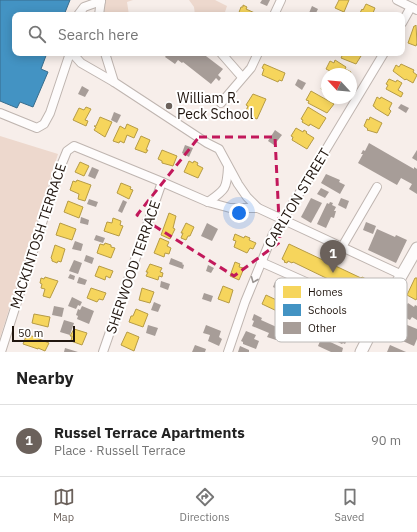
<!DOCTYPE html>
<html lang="en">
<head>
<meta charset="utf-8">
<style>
  :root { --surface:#fff; --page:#f6f6f6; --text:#222; --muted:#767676; --line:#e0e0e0; --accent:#6b615b }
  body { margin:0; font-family:"IBM Plex Sans",sans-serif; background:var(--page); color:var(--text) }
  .compass { position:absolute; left:321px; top:68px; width:36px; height:36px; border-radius:50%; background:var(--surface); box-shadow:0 2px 10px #0003; rotate:296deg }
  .scale { position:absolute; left:12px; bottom:10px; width:63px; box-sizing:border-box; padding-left:4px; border:2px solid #20150e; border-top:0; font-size:11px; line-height:14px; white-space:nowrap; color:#20150e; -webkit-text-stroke:3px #fff; paint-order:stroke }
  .you { position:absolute; left:239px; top:213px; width:14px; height:14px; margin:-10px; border:3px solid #fff; border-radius:50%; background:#1a73e8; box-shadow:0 0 0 6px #1a73e833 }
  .badge { display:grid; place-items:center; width:26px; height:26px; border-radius:50%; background:var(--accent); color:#fff; font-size:13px; font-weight:700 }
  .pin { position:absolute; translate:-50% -33px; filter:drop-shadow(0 1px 2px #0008) }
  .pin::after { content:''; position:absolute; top:21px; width:14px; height:12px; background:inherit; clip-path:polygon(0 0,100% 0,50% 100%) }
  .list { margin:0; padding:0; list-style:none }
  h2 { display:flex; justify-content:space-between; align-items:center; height:52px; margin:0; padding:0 16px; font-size:17px }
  h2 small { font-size:13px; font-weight:400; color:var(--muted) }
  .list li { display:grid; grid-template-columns:26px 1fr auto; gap:12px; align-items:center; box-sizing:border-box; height:72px; padding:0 16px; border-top:1px solid var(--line) }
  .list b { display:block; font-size:15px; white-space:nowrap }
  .list p { margin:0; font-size:13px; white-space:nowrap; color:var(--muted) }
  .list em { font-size:13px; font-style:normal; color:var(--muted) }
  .icon { flex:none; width:22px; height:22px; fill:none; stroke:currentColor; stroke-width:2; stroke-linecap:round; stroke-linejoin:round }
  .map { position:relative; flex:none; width:417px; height:352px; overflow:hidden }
  .search { position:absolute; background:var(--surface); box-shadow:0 2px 10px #0003; left:12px; right:12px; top:12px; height:44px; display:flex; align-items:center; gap:10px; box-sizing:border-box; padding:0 14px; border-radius:8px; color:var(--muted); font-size:15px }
  .sheet { height:124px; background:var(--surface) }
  nav { display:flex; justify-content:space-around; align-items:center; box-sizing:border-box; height:56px; border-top:1px solid var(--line); background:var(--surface); font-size:11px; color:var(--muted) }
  nav a { display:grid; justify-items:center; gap:2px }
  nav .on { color:var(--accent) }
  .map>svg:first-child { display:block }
  .green { fill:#edd8cd }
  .homes { fill:#f6d55c; stroke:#b69b45 }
  .schools { fill:#4393c3; stroke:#386d8d }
  .building { fill:#a79d98 }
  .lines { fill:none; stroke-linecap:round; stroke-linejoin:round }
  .minor-casing { stroke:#bfb5b0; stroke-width:10 }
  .major-casing { stroke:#bfb5b0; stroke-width:13 }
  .minor { stroke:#fefcfc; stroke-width:8 }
  .major { stroke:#fefcfc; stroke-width:11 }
  .oneway { stroke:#9a9491 }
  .marked { fill:none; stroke:#c2185b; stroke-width:3; stroke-dasharray:8 5; stroke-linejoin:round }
  .poi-dot { fill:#6b615b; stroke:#fff; stroke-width:1.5 }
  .labels { text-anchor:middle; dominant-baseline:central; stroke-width:4; stroke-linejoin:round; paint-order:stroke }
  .poi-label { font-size:14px; fill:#20150e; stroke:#fff; text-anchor:start }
  .street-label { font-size:14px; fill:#20150e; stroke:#fff }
  .key { fill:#fff; stroke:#bcb9b7; stroke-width:1 }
  .key-label { font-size:11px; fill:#20150e }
</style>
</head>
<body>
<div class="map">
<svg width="417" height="352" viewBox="0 0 417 352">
  <rect width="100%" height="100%" fill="#f7eeea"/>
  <g class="green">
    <path d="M105,0H133L127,2L129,15H104Z"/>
    <path d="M189,0H215L227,6L224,15H195L194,7Z"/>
    <path d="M0,136L58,154L0,338Z"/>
  </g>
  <g class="homes">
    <path d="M339,0H349L344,12L335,8Z"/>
    <path d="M366,4L375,8L373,13L374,15H359L362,9L363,10Z"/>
    <path d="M243,5L247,7L246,9L257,14V15H238L241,7H243Z"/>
    <path d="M416,25L417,43L416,46L408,43L414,26H415Z"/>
    <path d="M336,53H356L361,56L356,64L341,58L342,56Z"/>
    <path d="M335,60L346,67L345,69L351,72L350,74H331L332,72L326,69L330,61L334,63Z"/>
    <path d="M264,64L285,73L282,81L279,80L278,82L262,75L264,69L262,68Z"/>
    <path d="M401,64L414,70L413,72L417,75L413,83L406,79L405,80L393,71L396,65L399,67Z"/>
    <path d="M389,79L396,82L397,80L402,83L398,90L403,93L401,97L386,89L388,85L386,84Z"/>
    <path d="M326,80H327V93L321,89Z"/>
    <path d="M311,91L334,104L327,113L308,103L309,101L306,100Z"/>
    <path d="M253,94L266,99L257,119L245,113L248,106L246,105Z"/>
    <path d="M377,97L380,99L381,97L392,103L389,109L391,111L388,116L375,108V107L373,106Z"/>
    <path d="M86,107L91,109L85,120L88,121L86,126L73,120L79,108L84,110Z"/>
    <path d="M308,107L326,118L319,129L310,124L309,126L302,122L303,120L301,119Z"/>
    <path d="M100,117L112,122L105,137L94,130L96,127L94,126H96Z"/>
    <path d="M370,117L382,123L377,133L367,130L368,129L364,126L367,119L369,120Z"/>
    <path d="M127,124L138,129L134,138L127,135L124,143L120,141L119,143L113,141L120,126L125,129Z"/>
    <path d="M296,128L303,132L304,130L307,132L306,133L314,138L307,149L292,140L293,137L291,136Z"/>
    <path d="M141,136L150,140L146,150H148L146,153L135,149Z"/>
    <path d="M162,150L177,156L173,166L162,163V161L158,159Z"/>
    <path d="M189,161L193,163L194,161L198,163L197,165L203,168L198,178L184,172Z"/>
    <path d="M80,162L89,166L84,176L75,172Z"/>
    <path d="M77,180L91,185L85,201L78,199L79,194L70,190L73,181L76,182Z"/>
    <path d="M121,183L131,187L130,189L133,190L129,199L117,193Z"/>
    <path d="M68,201L83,207L79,218L64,212Z"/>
    <path d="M169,213L176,216L173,228L175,229L170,239L161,235Z"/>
    <path d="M113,218L121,221L120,225L123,226L119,236L104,231L107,222L112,223Z"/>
    <path d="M60,223L76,229L72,240L56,235Z"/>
    <path d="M186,223L194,227L190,236H188L186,240L181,238L183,233H181Z"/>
    <path d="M235,234L244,238L245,236L250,238L249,240L256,243L253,249L250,248L247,253L234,247L236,241L233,240Z"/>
    <path d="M160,238L169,242L167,246L171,248L169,254L165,253L164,257L154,253Z"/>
    <path d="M105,243L111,245V247L115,248L111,258L97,253L100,244L104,245Z"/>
    <path d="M289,244L361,278L362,277L366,279L365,281L370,283L363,296L360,295V296L356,295L357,293L293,262L292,263L288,261L287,263L284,262L285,261L282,259Z"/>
    <path d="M55,245L65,249L61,262L58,261L57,263L52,261V259L51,258Z"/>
    <path d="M235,262L240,264L239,267L244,268L239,280L230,276Z"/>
    <path d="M150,264L162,268L160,272L163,273L162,277L159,276L158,280L146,276L148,272H146Z"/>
    <path d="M99,266L113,271L110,278L106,276L105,280L95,276Z"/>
    <path d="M45,277L58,281L50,298L43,296L45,289L41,288L42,284L40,283L41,278L44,279Z"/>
    <path d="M415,278H417V298L416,300L407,295Z"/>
    <path d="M223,286L233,290L229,303L218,299Z"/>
    <path d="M91,288L106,293L103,300L99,299L97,302L87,298Z"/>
    <path d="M142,288L154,292L150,303L139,300Z"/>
    <path d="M266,295L289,306L286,313L280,310L279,312L262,304Z"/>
    <path d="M136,309L148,314L143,327L129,322L131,316H133Z"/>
    <path d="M34,314L50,317L48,327L32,323Z"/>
    <path d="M74,329L87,333L82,345L71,341L72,336H70Z"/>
    <path d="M127,332L139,337L134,351L121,345Z"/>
    <path d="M27,334L49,343L45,351L38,348V349L23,344Z"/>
  </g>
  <path class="schools" d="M0,0H70L64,15H15V53H47L41,69L48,72L33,107L20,102L17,108L0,101Z"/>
  <g class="building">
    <path d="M262,0H270L267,6L260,3Z"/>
    <path d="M312,6L318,9L315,15L309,13Z"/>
    <path d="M168,53H202L223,69L218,75L221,78L219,81L216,78L211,84L183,62L182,63L178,60L175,64L165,57Z"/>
    <path d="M298,79L306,83L302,90L295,85Z"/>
    <path d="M82,86L89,90L85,97L78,94Z"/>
    <path d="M401,104L409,108L406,113L398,108Z"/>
    <path d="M114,112L121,115L117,123L111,120Z"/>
    <path d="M275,130L282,135L274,145L268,141Z"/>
    <path d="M369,143L414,169V167L417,169V194L409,189L412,184L401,178L397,185L358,163L363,154H361L363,150L365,151Z"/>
    <path d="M185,145L193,148L189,157L182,153Z"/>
    <path d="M417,150V161L412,158Z"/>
    <path d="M92,167L99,170L95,179L88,176Z"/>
    <path d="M326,174L340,180L339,182L345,185L340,194L321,183Z"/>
    <path d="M321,188L329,192L325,198L317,194Z"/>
    <path d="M311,198L322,203L311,223L301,217Z"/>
    <path d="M341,198L349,201L346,209L338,205Z"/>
    <path d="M89,199L98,202L96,207L87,204Z"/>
    <path d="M123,200L127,202L122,213L118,211Z"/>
    <path d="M330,202L333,203L332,205L336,207L334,211H336L334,218L331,217L326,228L317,224L327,203L329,204Z"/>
    <path d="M81,217L89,220L88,225L80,223Z"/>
    <path d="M366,222L376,226L373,234L363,230Z"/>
    <path d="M207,223L218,229L212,241L201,236Z"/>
    <path d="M377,229L395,237L396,235L407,240L396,263L368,250Z"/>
    <path d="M96,235L105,238L103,243L94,240Z"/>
    <path d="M75,241L83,244L81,251L72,249Z"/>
    <path d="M86,255L94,258L92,264L84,261Z"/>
    <path d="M171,258L183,263L182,264L184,265L183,269L169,264Z"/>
    <path d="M74,260L82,263L78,274L69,271Z"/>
    <path d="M208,265L214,268L211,273L206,271Z"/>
    <path d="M70,274L75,276L74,280L68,278Z"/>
    <path d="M79,277L87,280L85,285L77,283Z"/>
    <path d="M161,281L170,284L168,290L160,287Z"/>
    <path d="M275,282L283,285L281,291L273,287Z"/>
    <path d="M204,293L213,296L211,302L202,299Z"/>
    <path d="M72,297L82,302L80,306L78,305L76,309L68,306Z"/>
    <path d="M154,302L161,305L158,312L151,310Z"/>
    <path d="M408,303L414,307L415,305L417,306V320L412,317L410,320L400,315Z"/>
    <path d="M54,306L64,308L62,317L52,315Z"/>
    <path d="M82,306L94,311L89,324L77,319L78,316L76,315L78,309L80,310Z"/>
    <path d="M254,314L262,318L261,320L281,329L276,340L267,337L269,333L252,326L254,321L252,320Z"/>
    <path d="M393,319L417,329V339L414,346L387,334Z"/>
    <path d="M64,320L74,323L70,335L60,332Z"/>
    <path d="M148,325L158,328L155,336L146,333Z"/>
    <path d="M206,325L221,331L219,337L222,339L219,346L208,341L210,335L203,333Z"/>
    <path d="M328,327L346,335L345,337L348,338L345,344L343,343L342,344L327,337V335L325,334Z"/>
    <path d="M246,331L256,335L254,339L259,341L256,349L243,344V342L241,341Z"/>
    <path d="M321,339L324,340V339L343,348L342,352H331L318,346Z"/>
    <path d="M195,345L206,349L205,352H192Z"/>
    <path d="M390,345L406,352H387Z"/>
    <path d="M240,346L249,350V352H238Z"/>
    <path d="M65,348L78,352H64Z"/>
  </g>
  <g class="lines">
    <defs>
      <g id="minor">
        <path d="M397,0L417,10"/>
        <path d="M78,15L84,7L101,1"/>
        <path d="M99,15L101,0"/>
        <path d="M274,15L281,0"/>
        <path d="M402,23L411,7"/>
        <path d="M72,53L81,63L114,82L207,143L219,149L238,184L247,197L258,208"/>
        <path d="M105,53L114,82"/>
        <path d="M221,53L242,77"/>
        <path d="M221,103L251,68L258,53"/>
        <path d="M0,113L37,128L44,124L50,113L70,53"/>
        <path d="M208,202C225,190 227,189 228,167"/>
        <path d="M342,247L377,187"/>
        <path d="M261,262L380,315"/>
        <path d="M1,352L58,173L67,151L74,146L162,182L208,202L230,208H258L402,275"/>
        <path d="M103,352L162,182"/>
        <path d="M228,352L245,302L273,234L304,186L384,53"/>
      </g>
      <path id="major" d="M361,352L388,299L417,248"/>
    </defs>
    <use href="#minor" class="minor-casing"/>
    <use href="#major" class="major-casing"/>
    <use href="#minor" class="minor"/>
    <use href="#major" class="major"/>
  </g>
  <defs><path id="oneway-chevron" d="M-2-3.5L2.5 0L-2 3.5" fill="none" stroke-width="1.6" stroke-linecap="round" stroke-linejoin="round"/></defs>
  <use class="oneway" href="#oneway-chevron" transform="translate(254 280) rotate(112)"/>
  <path class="marked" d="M199,137H275L280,242L234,276L137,215Z"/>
  <circle class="poi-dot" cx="169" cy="106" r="4"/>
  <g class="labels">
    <g class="poi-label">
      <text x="177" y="98">William R.<tspan x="177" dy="16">Peck School</tspan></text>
    </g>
    <g class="street-label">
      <text transform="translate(297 198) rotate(-59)">CARLTON STREET</text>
      <text transform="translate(38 236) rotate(-72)">MACKINTOSH TERRACE</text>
      <text transform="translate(133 267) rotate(-71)">SHERWOOD TERRACE</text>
    </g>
  </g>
  <rect x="275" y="278" width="132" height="64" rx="6" class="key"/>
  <rect x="283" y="286" width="18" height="12" fill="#f6d55c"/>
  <rect x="283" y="304" width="18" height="12" fill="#4393c3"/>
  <rect x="283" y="322" width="18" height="12" fill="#a79d98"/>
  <g class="key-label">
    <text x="308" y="296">Homes</text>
    <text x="308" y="314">Schools</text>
    <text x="308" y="332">Other</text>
  </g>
</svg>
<svg class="compass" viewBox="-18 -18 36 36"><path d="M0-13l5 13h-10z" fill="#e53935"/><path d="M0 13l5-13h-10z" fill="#767676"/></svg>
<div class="scale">50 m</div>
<div class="you"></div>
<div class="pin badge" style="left:333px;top:273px">1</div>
<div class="search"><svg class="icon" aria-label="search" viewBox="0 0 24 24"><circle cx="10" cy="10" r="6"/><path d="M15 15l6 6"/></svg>Search here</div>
</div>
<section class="sheet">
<h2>Nearby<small></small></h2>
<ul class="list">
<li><span class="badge">1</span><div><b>Russel Terrace Apartments</b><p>Place · Russell Terrace</p></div><em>90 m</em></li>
</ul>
</section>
<nav>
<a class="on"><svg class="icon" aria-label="map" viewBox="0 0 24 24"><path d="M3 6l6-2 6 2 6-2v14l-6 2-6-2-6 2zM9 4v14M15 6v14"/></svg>Map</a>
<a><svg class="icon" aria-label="directions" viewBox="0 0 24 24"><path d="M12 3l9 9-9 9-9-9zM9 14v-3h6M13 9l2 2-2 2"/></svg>Directions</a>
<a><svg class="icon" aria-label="saved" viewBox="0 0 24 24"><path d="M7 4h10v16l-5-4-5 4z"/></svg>Saved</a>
</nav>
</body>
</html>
